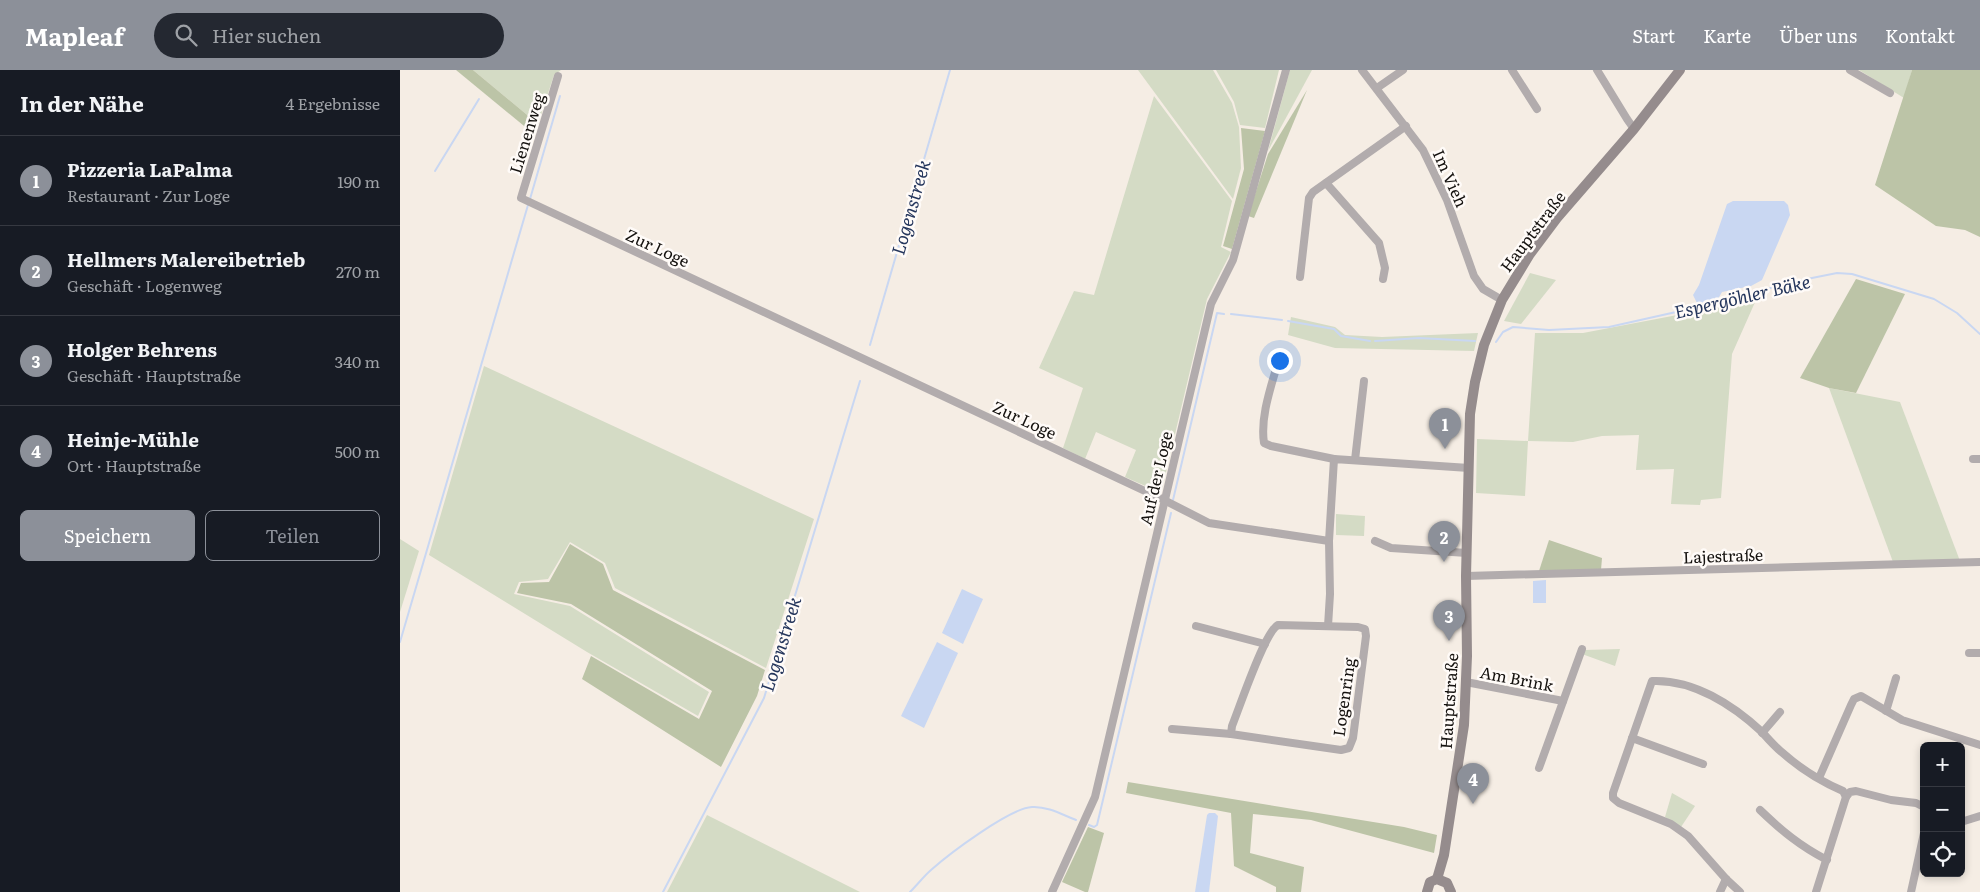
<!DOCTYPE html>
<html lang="de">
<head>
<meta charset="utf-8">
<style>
  :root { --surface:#171b24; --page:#242831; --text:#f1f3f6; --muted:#9ea1a6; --line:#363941; --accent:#8c9099 }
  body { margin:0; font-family:Literata,serif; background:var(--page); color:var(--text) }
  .controls { position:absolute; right:15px; bottom:15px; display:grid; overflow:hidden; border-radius:8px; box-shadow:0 2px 8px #0003 }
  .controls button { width:45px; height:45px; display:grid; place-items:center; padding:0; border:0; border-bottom:1px solid var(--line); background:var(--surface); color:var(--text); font:25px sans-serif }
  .you { position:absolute; left:879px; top:290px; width:18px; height:18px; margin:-12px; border:4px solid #fff; border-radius:50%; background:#1a73e8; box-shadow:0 0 0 8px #1a73e833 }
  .badge { display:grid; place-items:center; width:32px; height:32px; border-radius:50%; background:var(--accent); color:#fff; font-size:16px; font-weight:700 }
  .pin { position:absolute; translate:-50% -41px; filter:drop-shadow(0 1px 2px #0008) }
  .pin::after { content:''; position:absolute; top:26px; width:18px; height:15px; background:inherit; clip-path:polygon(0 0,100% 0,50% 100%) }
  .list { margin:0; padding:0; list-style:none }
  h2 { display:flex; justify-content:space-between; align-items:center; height:65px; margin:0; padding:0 20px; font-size:21px }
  h2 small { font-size:16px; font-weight:400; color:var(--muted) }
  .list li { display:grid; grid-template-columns:32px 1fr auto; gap:15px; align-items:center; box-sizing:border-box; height:90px; padding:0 20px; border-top:1px solid var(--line) }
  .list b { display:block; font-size:19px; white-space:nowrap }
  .list p { margin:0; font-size:16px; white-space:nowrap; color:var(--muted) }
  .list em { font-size:16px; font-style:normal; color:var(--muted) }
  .actions { display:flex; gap:10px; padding:15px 20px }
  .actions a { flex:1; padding:11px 0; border:1px solid var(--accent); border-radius:8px; text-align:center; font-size:18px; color:var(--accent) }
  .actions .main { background:var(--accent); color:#fff }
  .icon { flex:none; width:28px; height:28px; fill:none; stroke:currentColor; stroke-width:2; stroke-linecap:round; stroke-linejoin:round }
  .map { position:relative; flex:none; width:1580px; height:822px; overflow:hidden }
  header { display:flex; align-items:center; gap:30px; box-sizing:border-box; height:70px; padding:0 25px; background:var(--accent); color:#fff }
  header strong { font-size:24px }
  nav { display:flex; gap:28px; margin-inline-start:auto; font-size:18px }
  .search { width:350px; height:45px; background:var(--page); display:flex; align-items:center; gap:12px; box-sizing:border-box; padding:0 18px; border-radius:28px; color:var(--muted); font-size:19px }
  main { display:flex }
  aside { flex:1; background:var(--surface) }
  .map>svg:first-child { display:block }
  .green { fill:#d4dbc5 }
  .forest { fill:#bcc4a7 }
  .water { fill:#c9d7f2 }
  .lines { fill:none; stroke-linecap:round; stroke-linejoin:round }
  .stream { stroke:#c9d7f2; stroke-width:2 }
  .street { stroke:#b2acad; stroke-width:8 }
  .secondary { stroke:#958c8d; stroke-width:10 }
  .labels { text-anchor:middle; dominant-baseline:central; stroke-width:5; stroke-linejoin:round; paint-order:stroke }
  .street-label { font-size:16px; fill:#15120f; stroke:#fffbf8 }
  .water-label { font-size:18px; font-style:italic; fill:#25365c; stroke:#fffbf8 }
</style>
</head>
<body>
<header>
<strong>Mapleaf</strong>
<div class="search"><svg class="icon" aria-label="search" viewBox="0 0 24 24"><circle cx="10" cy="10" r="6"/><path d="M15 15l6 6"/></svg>Hier suchen</div>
<nav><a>Start</a><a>Karte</a><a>Über uns</a><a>Kontakt</a></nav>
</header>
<main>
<aside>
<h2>In der Nähe<small>4 Ergebnisse</small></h2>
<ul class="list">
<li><span class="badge">1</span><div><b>Pizzeria LaPalma</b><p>Restaurant · Zur Loge</p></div><em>190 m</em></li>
<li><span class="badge">2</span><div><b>Hellmers Malereibetrieb</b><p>Geschäft · Logenweg</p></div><em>270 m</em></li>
<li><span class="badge">3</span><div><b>Holger Behrens</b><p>Geschäft · Hauptstraße</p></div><em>340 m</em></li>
<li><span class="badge">4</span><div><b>Heinje-Mühle</b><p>Ort · Hauptstraße</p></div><em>500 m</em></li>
</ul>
<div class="actions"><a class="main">Speichern</a><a>Teilen</a></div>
</aside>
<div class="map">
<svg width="1580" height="822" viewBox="0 0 1580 822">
  <rect width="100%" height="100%" fill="#f5ede4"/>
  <g class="green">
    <path d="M73,0H161L154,5L138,54Z"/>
    <path d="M738,0H813L832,33L839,57L841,98L833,129Z"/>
    <path d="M816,0H879L865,58L840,55L834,32Z"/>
    <path d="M890,0H912L868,81Z"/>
    <path d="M1459,0H1512L1504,28Z"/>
    <path d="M754,26L832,131L821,177L831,182L807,229L762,419L759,422L725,407L736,380L696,362L685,389L663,378L683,318L639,298L674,221L694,225Z"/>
    <path d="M1130,203L1156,210L1121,254L1104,251Z"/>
    <path d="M1356,230L1332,284L1321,428L1301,430L1300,435L1271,434L1274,399L1236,400L1239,365L1202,366L1173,372L1128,371L1125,426L1076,423L1077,369L1128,371L1135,263H1183Z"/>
    <path d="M891,247L935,257L945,265L982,267L1078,263L1074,281L935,278L888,265Z"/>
    <path d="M84,296L414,449L366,598L215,518L205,493L170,472L148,509L119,512L114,524L170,536L309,622L298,646L187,582L29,485Z"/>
    <path d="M1429,318L1500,332L1560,491L1493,492Z"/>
    <path d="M936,444L965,446L964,466L936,465Z"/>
    <path d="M0,469L19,481L0,542Z"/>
    <path d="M1220,579L1215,596L1182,584L1184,580Z"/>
    <path d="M1272,723L1295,736L1281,757L1265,747Z"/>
    <path d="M307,745L460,822H267Z"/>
  </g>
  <g class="forest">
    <path d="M56,0H73L138,54L135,65Z"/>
    <path d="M1512,0H1580V167L1565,160L1536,156L1475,115Z"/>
    <path d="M907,20L854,148L848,146L868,84Z"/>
    <path d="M841,58L865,61L832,179L823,176L844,99Z"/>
    <path d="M1456,209L1505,224L1456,323L1429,318L1400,308Z"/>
    <path d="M1149,470L1202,488L1201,500L1139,501Z"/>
    <path d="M170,474L203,494L213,520L365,600L357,626L321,697L182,609L191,586L299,649L312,621L171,534L117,523L121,513L149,512Z"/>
    <path d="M728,712L1004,757L1037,765L1034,783L911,750L853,744L850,783L904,797L901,822H876V817L834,796L831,743L726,723Z"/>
    <path d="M688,757L704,763L688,822H685L662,812Z"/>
  </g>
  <g class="water">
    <path d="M1333,131H1384L1388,135L1390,145L1362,210L1351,216L1322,222L1318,229L1298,235L1293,225L1299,215L1327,134Z"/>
    <path d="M1146,510V533H1133V511Z"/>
    <path d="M562,519L583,529L563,574L542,563Z"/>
    <path d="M537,572L558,583L524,658L501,646Z"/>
    <path d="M809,743H815L818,746L809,822H795L807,745Z"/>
  </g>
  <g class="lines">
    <g class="stream">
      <path d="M35,101L79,29"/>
      <path d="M130,129L160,26"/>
      <path d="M831,244L882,250"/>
      <path d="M888,251L934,259L941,266L970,271"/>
      <path d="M975,271L1019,268L1075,271"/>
      <path d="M1096,272L1103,262L1113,257L1149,260L1209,257L1294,238L1397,211L1437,203L1452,204L1534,229L1557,243L1580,264"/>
      <path d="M470,275L550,0"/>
      <path d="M773,430L817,243L824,244"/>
      <path d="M0,572L128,135"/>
      <path d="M689,755L694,757L697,755L771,443"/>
      <path d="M263,822L364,628L460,311"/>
      <path d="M510,822C517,815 524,806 531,800C549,784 610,738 632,737C647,736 663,745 676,750"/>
    </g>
    <g class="street">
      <path d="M962,0L1023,80L1047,130L1074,206L1083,219L1102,230"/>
      <path d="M1112,0L1137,39"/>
      <path d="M1197,0L1227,49L1234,59"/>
      <path d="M1450,0L1490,23"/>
      <path d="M158,6L121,128L764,430L809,453L929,471"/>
      <path d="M977,18L1003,0"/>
      <path d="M926,113L979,173L985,198L983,209"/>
      <path d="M900,207L909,128L913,122L1006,56"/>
      <path d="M878,292C871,317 860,347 864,373L871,376L934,389"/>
      <path d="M1573,389H1580"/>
      <path d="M955,390L964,311"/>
      <path d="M975,471L991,478L1067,483"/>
      <path d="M1066,506L1580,492"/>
      <path d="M878,555L958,557L965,559L966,566L953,668L949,678L941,680L831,664L832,656C839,639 865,561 878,555Z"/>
      <path d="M796,556L865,574"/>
      <path d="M928,556L930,524L929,471L934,389L1069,398"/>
      <path d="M1569,583H1580"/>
      <path d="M1066,612L1163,631"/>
      <path d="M1486,641L1496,608"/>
      <path d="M772,659L831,664"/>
      <path d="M1362,663L1380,642"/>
      <path d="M1232,668L1303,694"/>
      <path d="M1139,698L1182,579"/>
      <path d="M1419,708L1451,635L1454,629L1461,626L1502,650L1580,675"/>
      <path d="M1360,740C1382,761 1400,776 1427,790"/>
      <path d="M1561,752L1580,746"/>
      <path d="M652,822L695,727L811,234L833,190L886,0"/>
      <path d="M1320,822L1326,809"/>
      <path d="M1340,822L1326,809L1288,766L1271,754L1219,733L1213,728V723L1252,611C1293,609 1333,635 1362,662C1369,670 1376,678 1384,684C1401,699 1422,712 1443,721L1446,727L1450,722L1456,721L1491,730L1516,733L1524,737"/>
      <path d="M1416,822L1446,727"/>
      <path d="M1511,822L1524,763"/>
    </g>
    <g class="secondary">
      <path d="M1037,809L1044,785L1064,655L1067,586L1066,506L1070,344L1075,312L1084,275L1102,230L1130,184L1157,148L1234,59L1280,0"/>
      <path d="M1027,822L1030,812L1037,809L1047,813L1051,822"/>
    </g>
  </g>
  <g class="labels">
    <g class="street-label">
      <text transform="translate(126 63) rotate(-73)">Lienenweg</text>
      <text transform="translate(1051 108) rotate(66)">Im Vieh</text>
      <text transform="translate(1132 161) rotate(-53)">Hauptstraße</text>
      <text transform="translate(258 177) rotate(25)">Zur Loge</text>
      <text transform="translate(625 349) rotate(25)">Zur Loge</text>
      <text transform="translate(755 408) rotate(-77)">Auf der Loge</text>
      <text transform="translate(1323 485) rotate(-2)">Lajestraße</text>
      <text transform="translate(1117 608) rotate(11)">Am Brink</text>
      <text transform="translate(943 627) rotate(-82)">Logenring</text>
      <text transform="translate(1048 631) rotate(-86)">Hauptstraße</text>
    </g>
    <g class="water-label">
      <text transform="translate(510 137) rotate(-74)">Logenstreek</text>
      <text transform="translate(1342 226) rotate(-13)">Espergöhler Bäke</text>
      <text transform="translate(380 574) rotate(-73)">Logenstreek</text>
    </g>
  </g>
</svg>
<div class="controls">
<button>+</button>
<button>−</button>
<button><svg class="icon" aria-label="locate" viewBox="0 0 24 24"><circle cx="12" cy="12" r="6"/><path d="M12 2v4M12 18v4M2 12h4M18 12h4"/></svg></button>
</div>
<div class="you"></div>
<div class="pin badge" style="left:1045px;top:379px">1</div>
<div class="pin badge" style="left:1044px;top:492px">2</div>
<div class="pin badge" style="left:1049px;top:571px">3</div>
<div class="pin badge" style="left:1073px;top:734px">4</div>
</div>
</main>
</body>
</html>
